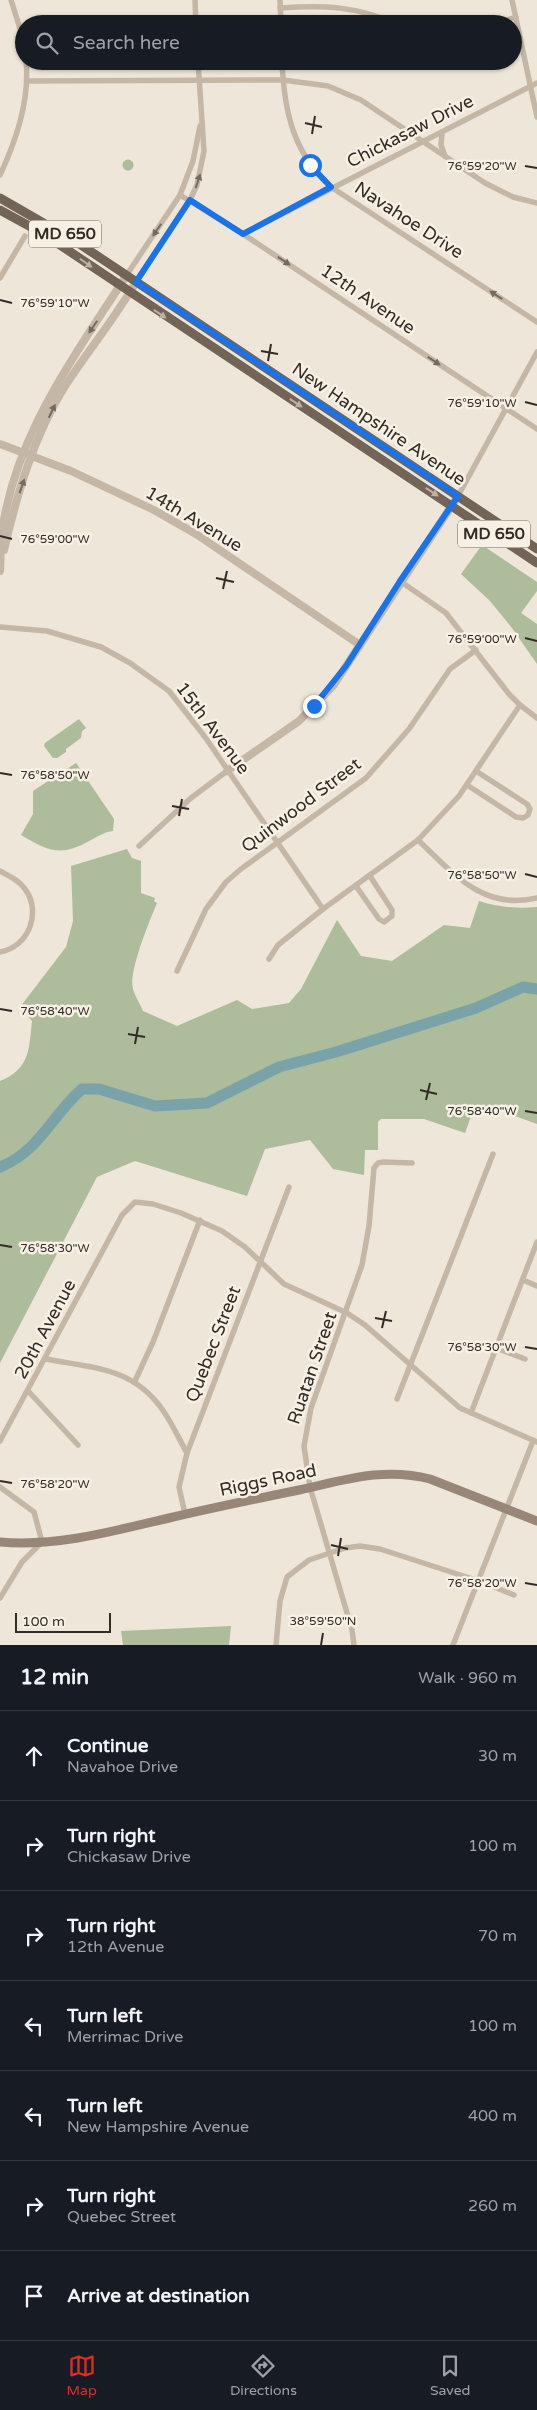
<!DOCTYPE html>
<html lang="en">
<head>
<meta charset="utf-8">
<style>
  :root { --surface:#171b24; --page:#20242c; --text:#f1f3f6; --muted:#9ea1a6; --line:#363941; --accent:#d93025 }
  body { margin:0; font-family:"Varela Round",sans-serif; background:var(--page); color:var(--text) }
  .scale { position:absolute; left:15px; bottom:12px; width:96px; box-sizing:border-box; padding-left:5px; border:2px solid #322b26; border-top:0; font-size:14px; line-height:18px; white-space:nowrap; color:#322b26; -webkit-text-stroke:4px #f7f0e4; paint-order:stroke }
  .stop { position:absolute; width:15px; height:15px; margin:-11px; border:4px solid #1a73e8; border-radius:50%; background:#fff }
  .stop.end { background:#1a73e8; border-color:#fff; box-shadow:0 1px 5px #0008 }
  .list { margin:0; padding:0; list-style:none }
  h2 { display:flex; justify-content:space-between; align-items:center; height:65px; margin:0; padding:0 20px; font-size:21px }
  h2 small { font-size:16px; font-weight:400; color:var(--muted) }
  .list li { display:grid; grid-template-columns:32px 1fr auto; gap:15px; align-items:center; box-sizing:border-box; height:90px; padding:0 20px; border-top:1px solid var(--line) }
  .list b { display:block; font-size:19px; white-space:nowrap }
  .list p { margin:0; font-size:16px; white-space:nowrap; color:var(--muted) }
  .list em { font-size:16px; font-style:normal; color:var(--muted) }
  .icon { flex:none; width:28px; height:28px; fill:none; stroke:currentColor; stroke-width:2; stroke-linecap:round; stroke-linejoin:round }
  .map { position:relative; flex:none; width:537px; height:1645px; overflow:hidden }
  .search { position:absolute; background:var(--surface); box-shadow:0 1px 4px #0004; left:15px; right:15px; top:15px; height:55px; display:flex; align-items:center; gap:12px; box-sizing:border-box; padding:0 18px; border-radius:28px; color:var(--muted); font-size:19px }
  .sheet { height:695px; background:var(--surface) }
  nav { display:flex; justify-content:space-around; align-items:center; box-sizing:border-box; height:70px; border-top:1px solid var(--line); background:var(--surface); font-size:14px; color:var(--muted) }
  nav a { display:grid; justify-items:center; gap:2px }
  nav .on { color:var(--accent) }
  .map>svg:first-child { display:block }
  .green { fill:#adbc9a }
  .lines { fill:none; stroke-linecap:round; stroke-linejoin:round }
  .river { stroke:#7aa2a9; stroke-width:11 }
  .minor { stroke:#c5b7a6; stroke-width:5.5 }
  .tertiary { stroke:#c5b7a6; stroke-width:8 }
  .secondary { stroke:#988778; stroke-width:9 }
  .primary { stroke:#736458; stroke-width:9 }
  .oneway { fill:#746a60 }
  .oneway2 { fill:#bcb1a5 }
  .route { stroke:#1a73e8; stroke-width:6 }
  .ticks { fill:none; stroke:#322b26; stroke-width:2 }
  .labels { text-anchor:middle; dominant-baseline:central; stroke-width:5; stroke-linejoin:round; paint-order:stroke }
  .shield { fill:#f7f0e4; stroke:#6d665f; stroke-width:1 }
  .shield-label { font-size:16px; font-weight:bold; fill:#322b26 }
  .street-label { font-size:18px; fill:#322b26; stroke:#f7f0e4 }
  .ticks-label { font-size:12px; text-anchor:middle; fill:#322b26; stroke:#f7f0e4; stroke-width:5; stroke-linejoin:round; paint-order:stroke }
</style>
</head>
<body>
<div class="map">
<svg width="537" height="1645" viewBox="0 0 537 1645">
  <rect width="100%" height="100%" fill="#eee6d9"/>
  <g class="green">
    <circle cx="128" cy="165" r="5.5"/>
    <path d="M482,545L537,582V591L521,613L537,624V664L512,628L490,601L461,574Z"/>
    <path d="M79,719L86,728L82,731L81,738L66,749V752L57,758H53L44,746L45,743Z"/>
    <path d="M76,763L114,819L113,831C104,832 99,836 91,840C61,857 50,852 21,835L33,814V791Z"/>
    <path d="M127,849L132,858L141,861V893L155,898L154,901L157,903C150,920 128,972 133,989C135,996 140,1004 143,1011L177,1026L237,1000L252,1009L289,1003L301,989L337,920L361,956L392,961L444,925L470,928L479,901C497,907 518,909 537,907V1124L501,1111H473L465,1133L424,1119H381L378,1122V1150H365L364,1175L333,1169L310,1140L265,1149L247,1196L135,1161L97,1177L0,1363V1081C30,1069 29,1049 32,1021L20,1007L66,947L73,921L71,866Z"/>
    <path d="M231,1626L229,1645H123L121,1631Z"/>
  </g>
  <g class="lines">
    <path class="river" d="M0,1167C39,1152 52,1115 82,1089H99L155,1106L207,1103L279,1067L336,1052L476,1008L523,987L537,989"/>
    <g class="minor">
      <path d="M11,0L24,41"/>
      <path d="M195,0L196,24"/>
      <path d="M280,0L281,24"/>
      <path d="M512,0L537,117"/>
      <path d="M280,8C324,5 356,6 397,24"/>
      <path d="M495,24L516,17"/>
      <path d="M282,61C284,111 293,153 331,187L537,322"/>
      <path d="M27,81L283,80L328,86L361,100L485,183L513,197L537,203"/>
      <path d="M442,132L441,145L445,156"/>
      <path d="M0,175C16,141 30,99 26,61"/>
      <path d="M180,195L243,234L537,429"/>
      <path d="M243,234L537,83"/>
      <path d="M126,276L180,195L193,161L200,126"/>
      <path d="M0,278L25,236"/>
      <path d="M136,282L190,200L197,185L204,151L198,61"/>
      <path d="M458,496L537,352"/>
      <path d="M400,581L446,613L509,694L520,705L537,718"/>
      <path d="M0,627L47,631L101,647L130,663L169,691L205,737L323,909"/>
      <path d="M467,785L516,817L523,818L528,815L530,809L527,804L476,771"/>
      <path d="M418,840C453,873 483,911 537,898"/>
      <path d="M139,846L191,798L227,771"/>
      <path d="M0,871C9,876 19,880 25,889C42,912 29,947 0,952"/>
      <path d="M356,886L379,919L384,922L392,916V910L370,876"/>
      <path d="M269,959L278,945L323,909L418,840L459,796L520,705"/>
      <path d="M177,971L206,909L226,882L241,869L366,778L409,729L450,669L476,650"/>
      <path d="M523,1280L537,1286"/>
      <path d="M496,1348L525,1359"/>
      <path d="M46,1359C93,1368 132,1367 162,1409C172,1423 179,1439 187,1453"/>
      <path d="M135,1381L153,1342L200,1220"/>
      <path d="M29,1392L78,1445"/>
      <path d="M397,1399L493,1154"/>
      <path d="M471,1413L537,1242"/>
      <path d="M0,1441L122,1215L135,1202L153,1204L181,1213L222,1231L245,1247L284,1284L347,1313L365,1325L460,1408L537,1442"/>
      <path d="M0,1487L34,1512L42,1542L22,1562L0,1598"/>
      <path d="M185,1514L179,1487L187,1453L289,1187"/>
      <path d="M276,1645L280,1601L287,1577L309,1560L345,1548L360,1546L380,1549L479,1581L514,1595"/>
      <path d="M354,1645L352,1630L310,1487L304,1446L311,1408L362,1265L369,1226L374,1168L378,1163L383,1162L412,1163"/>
      <path d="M453,1645L533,1441"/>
    </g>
    <g class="tertiary">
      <path d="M0,444L71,471L154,510L196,534L360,645"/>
      <path d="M4,550C17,494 34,435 65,386C88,351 115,318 136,282"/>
      <path d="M0,571C1,560 0,550 1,540C12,439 73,359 126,276"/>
      <path d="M227,771L299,721L333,686L458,496"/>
    </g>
    <path class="secondary" d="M0,1542C57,1547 114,1531 169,1518C212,1508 255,1499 299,1490C345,1480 383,1467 430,1479L537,1521"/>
    <g class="primary">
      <path d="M0,198L78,243L537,549"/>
      <path d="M0,210L42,233L537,563"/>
    </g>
  </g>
  <defs><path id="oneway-solid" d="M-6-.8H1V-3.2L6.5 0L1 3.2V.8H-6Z" transform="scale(1.25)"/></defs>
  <g class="oneway">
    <use href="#oneway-solid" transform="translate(198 181) rotate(-72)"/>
    <use href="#oneway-solid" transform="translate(157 230) rotate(124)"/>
    <use href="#oneway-solid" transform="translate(284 261) rotate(34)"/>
    <use href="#oneway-solid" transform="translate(496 295) rotate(-147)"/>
    <use href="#oneway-solid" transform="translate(93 327) rotate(124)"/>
    <use href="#oneway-solid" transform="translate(434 361) rotate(34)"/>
    <use href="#oneway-solid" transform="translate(52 411) rotate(-64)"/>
    <use href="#oneway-solid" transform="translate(22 486) rotate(-71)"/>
  </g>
  <g class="oneway2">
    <use href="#oneway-solid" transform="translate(86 263) rotate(35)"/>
    <use href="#oneway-solid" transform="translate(160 314) rotate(34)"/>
    <use href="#oneway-solid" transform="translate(296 403) rotate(34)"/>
    <use href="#oneway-solid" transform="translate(432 492) rotate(33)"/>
  </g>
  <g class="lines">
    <path class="route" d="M310,165L331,187L243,234L190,200L136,282L458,496L400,581L346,666L314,706"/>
  </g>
  <path class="ticks" d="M305,123L322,127M312,134L315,116M525,166L537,168M0,300L12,303M261,351L278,354M268,361L271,344M525,402L537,405M0,536L12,539M216,578L234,582M223,589L227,571M525,638L537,641M0,773L12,775M172,806L189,809M179,816L182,799M525,874L537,877M0,1009L12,1011M128,1034L145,1037M135,1044L138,1027M420,1090L437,1094M426,1100L430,1083M525,1111L537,1113M0,1245L12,1247M375,1318L392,1321M382,1328L386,1311M525,1347L537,1349M0,1481L12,1483M331,1545L348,1549M338,1556L341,1538M525,1583L537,1585M321,1645L323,1633"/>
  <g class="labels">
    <g class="shield">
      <rect x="29" y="220.5" width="72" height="27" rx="4"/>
      <rect x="458" y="520.5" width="72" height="27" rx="4"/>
    </g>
    <g class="shield-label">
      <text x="65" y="234">MD 650</text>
      <text x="494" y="534">MD 650</text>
    </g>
    <g class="street-label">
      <text transform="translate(410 131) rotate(-27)">Chickasaw Drive</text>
      <text transform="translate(409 220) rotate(33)">Navahoe Drive</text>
      <text transform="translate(368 299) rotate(34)">12th Avenue</text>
      <text transform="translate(379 424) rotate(34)">New Hampshire Avenue</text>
      <text transform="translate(194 519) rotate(31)">14th Avenue</text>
      <text transform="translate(213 728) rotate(53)">15th Avenue</text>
      <text transform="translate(301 805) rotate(-37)">Quinwood Street</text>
      <text transform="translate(45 1329) rotate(-62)">20th Avenue</text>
      <text transform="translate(213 1344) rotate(-69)">Quebec Street</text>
      <text transform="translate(312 1368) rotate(-71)">Ruatan Street</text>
      <text transform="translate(268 1480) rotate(-12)">Riggs Road</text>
    </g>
  </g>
  <g class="ticks-label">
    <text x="482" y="170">76°59'20"W</text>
    <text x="55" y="307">76°59'10"W</text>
    <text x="482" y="407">76°59'10"W</text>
    <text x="55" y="543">76°59'00"W</text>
    <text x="482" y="643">76°59'00"W</text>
    <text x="55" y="779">76°58'50"W</text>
    <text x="482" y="879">76°58'50"W</text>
    <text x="55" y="1015">76°58'40"W</text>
    <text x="482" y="1115">76°58'40"W</text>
    <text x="55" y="1252">76°58'30"W</text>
    <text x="482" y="1351">76°58'30"W</text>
    <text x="55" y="1488">76°58'20"W</text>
    <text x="482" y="1587">76°58'20"W</text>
    <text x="323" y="1625">38°59'50"N</text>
  </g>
</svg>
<div class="scale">100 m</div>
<div class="stop" style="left:310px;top:165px"></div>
<div class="stop end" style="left:314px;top:706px"></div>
<div class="search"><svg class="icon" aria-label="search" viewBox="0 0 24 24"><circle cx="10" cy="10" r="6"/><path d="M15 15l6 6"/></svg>Search here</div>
</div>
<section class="sheet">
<h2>12 min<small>Walk · 960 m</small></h2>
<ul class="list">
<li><svg class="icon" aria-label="ahead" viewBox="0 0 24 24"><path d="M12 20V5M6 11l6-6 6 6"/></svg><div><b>Continue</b><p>Navahoe Drive</p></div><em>30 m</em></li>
<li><svg class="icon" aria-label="right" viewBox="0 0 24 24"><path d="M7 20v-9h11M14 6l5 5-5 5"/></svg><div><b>Turn right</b><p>Chickasaw Drive</p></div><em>100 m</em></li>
<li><svg class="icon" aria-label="right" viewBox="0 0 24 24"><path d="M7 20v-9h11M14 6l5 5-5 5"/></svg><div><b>Turn right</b><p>12th Avenue</p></div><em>70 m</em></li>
<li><svg class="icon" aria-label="left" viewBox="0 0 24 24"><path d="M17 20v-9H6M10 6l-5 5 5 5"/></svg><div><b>Turn left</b><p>Merrimac Drive</p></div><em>100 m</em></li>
<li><svg class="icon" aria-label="left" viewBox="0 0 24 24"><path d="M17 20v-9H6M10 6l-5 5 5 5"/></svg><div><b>Turn left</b><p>New Hampshire Avenue</p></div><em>400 m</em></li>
<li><svg class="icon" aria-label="right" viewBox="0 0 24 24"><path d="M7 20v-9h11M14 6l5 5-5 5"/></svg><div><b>Turn right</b><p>Quebec Street</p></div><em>260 m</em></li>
<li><svg class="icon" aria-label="arrive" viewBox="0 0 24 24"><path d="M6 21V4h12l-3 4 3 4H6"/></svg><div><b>Arrive at destination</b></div></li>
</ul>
</section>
<nav>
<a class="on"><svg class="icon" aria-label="map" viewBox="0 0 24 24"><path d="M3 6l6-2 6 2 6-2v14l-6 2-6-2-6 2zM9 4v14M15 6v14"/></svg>Map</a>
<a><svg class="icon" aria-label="directions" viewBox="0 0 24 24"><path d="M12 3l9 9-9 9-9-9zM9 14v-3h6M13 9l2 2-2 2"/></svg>Directions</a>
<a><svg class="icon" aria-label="saved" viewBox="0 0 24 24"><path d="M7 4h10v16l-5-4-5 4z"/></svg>Saved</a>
</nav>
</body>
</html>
